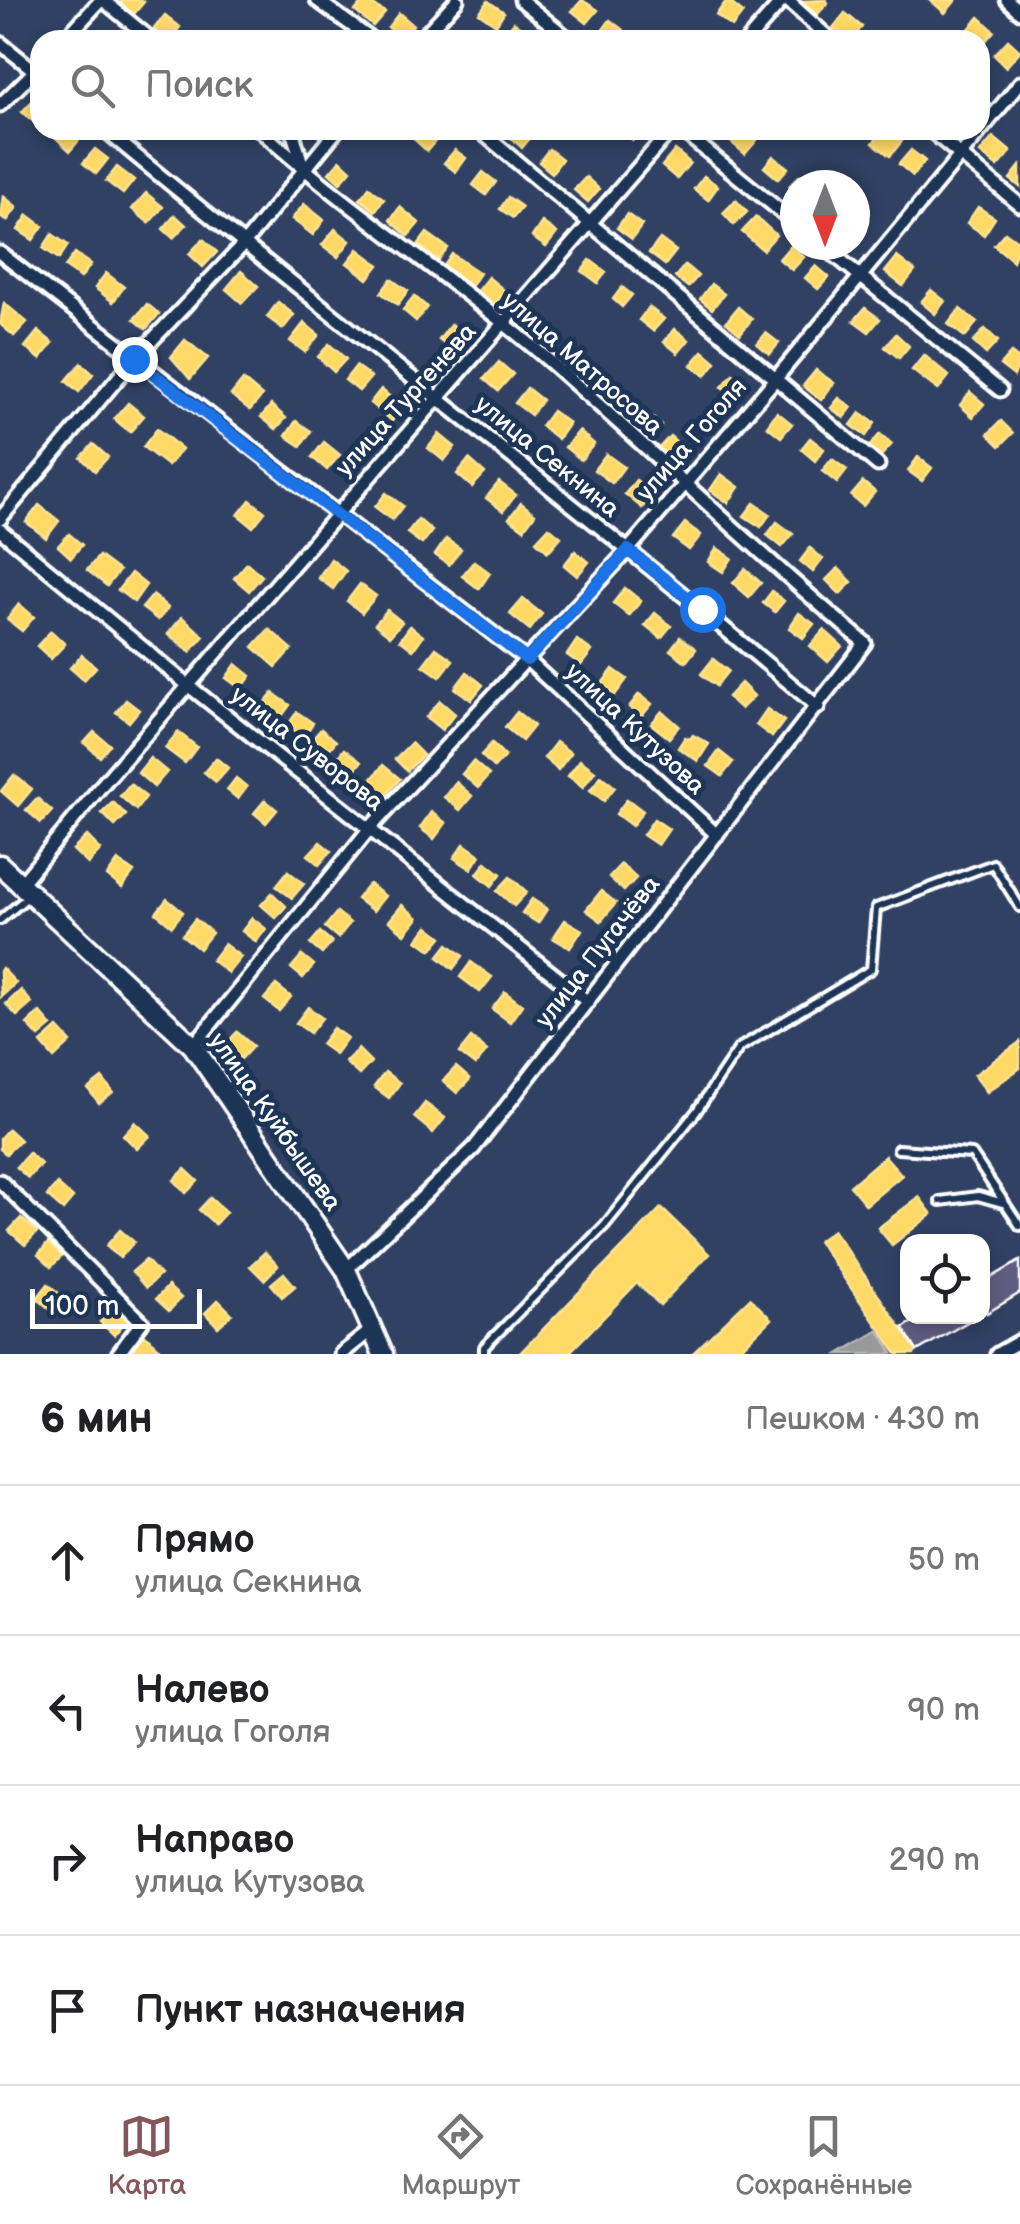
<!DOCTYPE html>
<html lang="ru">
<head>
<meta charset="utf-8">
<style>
	body { margin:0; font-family:"Balsamiq Sans",sans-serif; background:#f6f6f6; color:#202124 }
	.controls { position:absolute; right:30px; bottom:30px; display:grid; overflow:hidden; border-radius:20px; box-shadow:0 5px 15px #0003 }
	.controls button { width:90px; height:90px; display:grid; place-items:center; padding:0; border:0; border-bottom:2px solid #e0e0e0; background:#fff; color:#202124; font:50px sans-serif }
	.compass { position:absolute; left:780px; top:170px; width:90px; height:90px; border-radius:50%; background:#fff; box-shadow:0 5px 15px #0003; rotate:180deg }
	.scale { position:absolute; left:30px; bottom:25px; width:172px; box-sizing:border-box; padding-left:10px; border:5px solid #fff; border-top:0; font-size:28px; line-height:35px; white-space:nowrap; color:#fff; -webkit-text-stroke:8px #1d3557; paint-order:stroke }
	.stop { position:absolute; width:30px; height:30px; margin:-22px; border:8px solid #1a73e8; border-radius:50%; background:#fff }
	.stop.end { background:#1a73e8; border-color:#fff; box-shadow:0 2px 10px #0008 }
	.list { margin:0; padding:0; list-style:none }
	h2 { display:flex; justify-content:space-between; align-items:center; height:130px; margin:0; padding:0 40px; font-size:42px }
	h2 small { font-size:32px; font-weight:400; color:#757577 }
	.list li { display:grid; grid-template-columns:65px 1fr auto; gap:30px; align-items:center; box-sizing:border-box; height:150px; padding:0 40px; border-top:2px solid #e0e0e0 }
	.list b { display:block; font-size:38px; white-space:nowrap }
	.list p { margin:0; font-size:32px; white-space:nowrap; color:#757577 }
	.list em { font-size:32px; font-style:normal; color:#757577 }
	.icon { flex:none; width:55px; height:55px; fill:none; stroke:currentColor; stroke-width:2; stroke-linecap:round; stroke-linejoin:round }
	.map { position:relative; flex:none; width:1020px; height:1354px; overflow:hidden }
	.search { position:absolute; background:#fff; box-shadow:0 5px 15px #0003; left:30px; right:30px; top:30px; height:110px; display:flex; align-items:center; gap:25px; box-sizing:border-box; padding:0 35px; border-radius:30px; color:#757577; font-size:38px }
	.sheet { height:730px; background:#fff }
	nav { display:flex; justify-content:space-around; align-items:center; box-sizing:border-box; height:140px; border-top:2px solid #e0e0e0; background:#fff; font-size:28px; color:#757577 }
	nav a { display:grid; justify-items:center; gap:5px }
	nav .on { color:#84575d }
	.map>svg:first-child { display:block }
</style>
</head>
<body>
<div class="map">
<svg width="1020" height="1354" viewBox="0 0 1020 1354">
	<rect width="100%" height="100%" fill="#304163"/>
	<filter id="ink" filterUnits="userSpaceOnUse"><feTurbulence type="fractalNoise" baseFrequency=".01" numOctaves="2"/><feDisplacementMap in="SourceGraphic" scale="20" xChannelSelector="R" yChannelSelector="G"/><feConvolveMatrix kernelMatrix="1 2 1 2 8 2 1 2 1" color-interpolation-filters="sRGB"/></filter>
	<g filter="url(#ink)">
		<path fill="#ffd966" stroke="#ffe494" stroke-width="2.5" d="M123,0H141L144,2L133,15L120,3Z
			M364,0L385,12L373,26L355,11Z
			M582,0L598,10L587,23L572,11Z
			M727,0L743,13L732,27L716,15Z
			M826,0L828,3L817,15L803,1Z
			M930,0H956L945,13Z
			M488,1L504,12L496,25L479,13Z
			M399,13L413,25L402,39L388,27Z
			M845,13L862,27L851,40L833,28Z
			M165,15L180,27L170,40L153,30Z
			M979,17L994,31L983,44L967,31Z
			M610,20L627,33L621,40L599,35Z
			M514,22L532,36L529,40H511L504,34Z
			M1008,40L1020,51L1006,67L994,55Z
			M36,97L40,118L35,123L22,112Z
			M64,130L80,139L70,151L56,138Z
			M421,130L438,138L427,151L414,139Z
			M514,130H533L535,132L522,148L509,136Z
			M620,130H641L633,140Z
			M741,130L757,140L745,154L731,142Z
			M883,130L902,141L890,156L873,143Z
			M993,137L1011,152L998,167L980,153Z
			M95,149L108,159L96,174L83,163Z
			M549,149L562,159L552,173L539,162Z
			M455,150L466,158L456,172L444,163Z
			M675,150L690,163L677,179L662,166Z
			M911,150L925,161L913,176L899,164Z
			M773,156L788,168L778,179L764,167Z
			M340,160L351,170L340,183L329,173Z
			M1020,166V187L1010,179Z
			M117,167L134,180L123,194L106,181Z
			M483,172L496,182L486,195L473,185Z
			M800,175L811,185H795V192L789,186Z
			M704,176L718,186L708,200L694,189Z
			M586,177L599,189L588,202L574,190Z
			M369,187L384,199L375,211L360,199Z
			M146,193L163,207L149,223L132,209Z
			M3,196L17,207L7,221L0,216Z
			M508,197L522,207L513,218L500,209Z
			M736,200L747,212L734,225L723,213Z
			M304,204L324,220L313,235L292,219Z
			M400,207L419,223L408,236L390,220Z
			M978,207L995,218L984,235L967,223Z
			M627,214L642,225L632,239L617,228Z
			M28,215L43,226L33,240L18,230Z
			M175,215L186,225L173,238L163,229Z
			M756,217L776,235L763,250L742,232Z
			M542,222L557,233L546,247L532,237Z
			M335,229L350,241L338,257L322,245Z
			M1005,232L1020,243L1013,261L994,245Z
			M427,233L448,248L438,261L418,245Z
			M52,234L68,245L59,259L43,248Z
			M203,239L217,252L203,267L189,254Z
			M660,239L676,251L665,265L649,253Z
			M791,245L804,257L792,270L779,259Z
			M358,249L379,265L368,279L347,263Z
			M75,253L91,264L81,278L65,267Z
			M452,254L480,273L470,288L442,269Z
			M897,257L915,271L903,286L885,272Z
			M590,260L606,272L598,283L582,271Z
			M685,265L698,276L688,287L675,277Z
			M816,266L829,277L818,289L805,278Z
			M241,271L258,286L242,303L226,289Z
			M106,273L124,287L113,302L95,288Z
			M488,277L505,291L495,304L477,291Z
			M391,279L408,291L398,305L381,293Z
			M711,284L724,294L712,309L700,299Z
			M622,287L632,295L622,307L613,299Z
			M931,290L945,301L935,314L921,302Z
			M414,296L427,307L416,321L403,310Z
			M278,302L294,315L283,329L267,317Z
			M4,303L27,322L14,336L0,324Z
			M147,304L159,314L146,329L134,319Z
			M649,307L664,319L653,331L639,320Z
			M738,307L752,319L740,334L726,322Z
			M865,308L880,319L869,332L854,321Z
			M960,309L977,322L965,337L948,324Z
			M536,321L556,337L545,350L526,334Z
			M304,323L319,335L305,352L290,341Z
			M451,324L466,336L454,352L439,340Z
			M675,329L689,340L678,353L664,342Z
			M985,329L998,341L986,354L973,342Z
			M38,331L53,343L40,359L25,347Z
			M766,333L779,343L770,354L757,344Z
			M896,334L909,346L899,358L885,347Z
			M185,340L208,358L190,379L171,357Z
			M329,344L346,359L334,372L318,357Z
			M568,346L582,358L571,371L557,360Z
			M703,351L716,362L705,376L691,365Z
			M1011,353L1020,360L1014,376L1000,365Z
			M924,355L949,376L938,390L912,370Z
			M499,362L513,374L498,391L484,379Z
			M81,363L93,374L79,392L66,381Z
			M356,366L371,377L359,391L345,380Z
			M593,368L607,380L596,394L582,382Z
			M816,370L834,383L821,400L803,386Z
			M733,374L744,383L733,397L722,387Z
			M243,380L262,396L250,410L231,395Z
			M527,388L542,400L531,415L515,403Z
			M381,389L403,408L392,421L370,403Z
			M617,389L633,403L624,414L607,401Z
			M970,392L984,404L973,417L960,405Z
			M839,398L852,407L844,418L831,408Z
			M128,403L144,416L130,432L114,419Z
			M271,405L286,418L276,429L261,417Z
			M552,411L569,423L558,439L541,426Z
			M646,412L661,425L649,439L634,427Z
			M777,412L792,424L781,437L767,426Z
			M860,413L875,423L866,436L851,425Z
			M296,421L311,431L301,446L286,436Z
			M1001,421L1013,433L1000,446L988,434Z
			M157,429L182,449L168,466L143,447Z
			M579,431L594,444L581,460L565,447Z
			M439,434L455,447L444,461L428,448Z
			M880,434L892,444L880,457L869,447Z
			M670,436L685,449L673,462L658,449Z
			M810,438L824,449L815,461L801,449Z
			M324,442L340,455L327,470L312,457Z
			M93,444L108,457L95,471L81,458Z
			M606,454L624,467L612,483L594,470Z
			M918,457L932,468L922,481L908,471Z
			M469,459L485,473L472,487L457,474Z
			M832,459L847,470L837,483L822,471Z
			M721,474L739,487L728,503L710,490Z
			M636,480L653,494L642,508L625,494Z
			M499,482L516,495L503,511L486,498Z
			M863,482L875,492L863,506L851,496Z
			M386,493L403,506L392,520L375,507Z
			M250,500L265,512L253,527L238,515Z
			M521,503L535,514L524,529L509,518Z
			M754,503L770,514L761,527L744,516Z
			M39,505L59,521L46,538L26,522Z
			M418,519L432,531L422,544L407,533Z
			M777,522L793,534L782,547L767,535Z
			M685,523L701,535L689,550L673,538Z
			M549,527L561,537L548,552L536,541Z
			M69,534L82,545L71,558L58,546Z
			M446,539L461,549L449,565L435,555Z
			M717,548L732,558L723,572L708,562Z
			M810,548L823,559L813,572L800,561Z
			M575,551L589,562L577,576L564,565Z
			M99,556L119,571L107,586L87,570Z
			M331,559L346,571L333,589L318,578Z
			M474,561L490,573L479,589L462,576Z
			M247,563L262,576L249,591L234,578Z
			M838,568L852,582L840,594L826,580Z
			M745,569L761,583L749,597L733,583Z
			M131,573L146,585L134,602L118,590Z
			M360,584L376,596L362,613L347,601Z
			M625,588L641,601L629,616L613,603Z
			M772,591L784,601L775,612L763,603Z
			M153,595L168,608L158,620L142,608Z
			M523,599L542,614L530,630L510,614Z
			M19,604L34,617L22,631L7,619Z
			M387,610L402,622L390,636L375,624Z
			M655,613L671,626L661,638L645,625Z
			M799,613L814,624L803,638L789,628Z
			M182,617L204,636L190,652L168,634Z
			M410,626L423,636L413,650L400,640Z
			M269,629L292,649L276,667L253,647Z
			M824,630L842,646L828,662L810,646Z
			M51,631L65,644L51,659L37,646Z
			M680,637L696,649L686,662L670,650Z
			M577,640L592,651L581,665L567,655Z
			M436,648L453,660L440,677L423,665Z
			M82,655L96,667L84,680L70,668Z
			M713,659L728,671L716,686L701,674Z
			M236,664L251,676L241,689L226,678Z
			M613,669L627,679L615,695L601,685Z
			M467,672L483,685L471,700L455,688Z
			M741,683L754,696L741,709L728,697Z
			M273,693L290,705L279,720L262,707Z
			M639,694L652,704L641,717L629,707Z
			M126,700L139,710L129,722L116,712Z
			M440,701L455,714L442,730L426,717Z
			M767,709L784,721L772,737L756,725Z
			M662,711L679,726L669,738L651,724Z
			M297,712L313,723L303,737L287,726Z
			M517,712L534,726L522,741L505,727Z
			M321,729L336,741L324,756L308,744Z
			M94,732L110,745L100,757L84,743Z
			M178,732L197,747L185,763L165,748Z
			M693,735L709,744L698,761L678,748L685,737L690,739Z
			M556,742L571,753L558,770L544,758Z
			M411,743L423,755L407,771L395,759Z
			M492,743L505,756L494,768L481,755Z
			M344,749L361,762L350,776L333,763Z
			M719,751L733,762L722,776L708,766Z
			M150,758L167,772L154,787L138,773Z
			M216,758L228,768L216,782L204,772Z
			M580,760L595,771L583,787L568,776Z
			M473,761L489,775L478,788L462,774Z
			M383,765L400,779L382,800L366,786Z
			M14,775L32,789L18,806L1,791Z
			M601,776L615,787L604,801L590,790Z
			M236,778L247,787L238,799L227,790Z
			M456,782L472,796L460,810L444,797Z
			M130,784L146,797L136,810L120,796Z
			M37,798L52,811L41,823L26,810Z
			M627,799L643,811L632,826L616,814Z
			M265,800L277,810L266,823L254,813Z
			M113,802L126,815L115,826L102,813Z
			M431,812L446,823L434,839L420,828Z
			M654,819L669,829L658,845L643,835Z
			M87,836L101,850L88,864L73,850Z
			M320,842L331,851L319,865L308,855Z
			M464,844L480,855L471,869L454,858Z
			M118,861L134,872L122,888L107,876Z
			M486,862L501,874L492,886L477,874Z
			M621,864L636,878L624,891L609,877Z
			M288,871L304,884L292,898L276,886Z
			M510,877L527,892L514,906L497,891Z
			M369,884L385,896L373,911L357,899Z
			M601,891L616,903L601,921L586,910Z
			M272,893L286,906L276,918L261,905Z
			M167,899L183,912L172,926L156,913Z
			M532,899L547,909L538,923L522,913Z
			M402,905L418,918L405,934L389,921Z
			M337,912L350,923L338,938L325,927Z
			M252,918L266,929L256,942L242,931Z
			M195,919L212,933L199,949L182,935Z
			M565,920L582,930L570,948L553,938Z
			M428,926L442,937L431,950L417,940Z
			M320,932L332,942L322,954L310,944Z
			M224,944L241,957L228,973L212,960Z
			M448,944L463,956L453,969L438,957Z
			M302,955L314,965L303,978L291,968Z
			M471,962L492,977L480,992L460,977Z
			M2,968L16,983L1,997L0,971Z
			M276,985L291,997L279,1011L264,999Z
			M21,990L32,1003L17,1016L6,1004Z
			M505,992L522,1005L510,1022L492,1009Z
			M308,1007L322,1018L310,1033L296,1023Z
			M40,1012L52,1026L39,1037L27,1024Z
			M58,1028L71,1042L54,1058L41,1043Z
			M333,1028L347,1038L335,1054L321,1044Z
			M237,1032L253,1046L241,1059L225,1045Z
			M471,1038L487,1051L475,1065L459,1053Z
			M1020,1042V1068L987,1092L974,1075Z
			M358,1049L371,1062L359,1075L345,1062Z
			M456,1067L470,1079L457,1093L443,1081Z
			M385,1072L400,1083L389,1098L374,1087Z
			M102,1078L113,1092L99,1103L88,1089Z
			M425,1103L445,1118L433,1133L414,1117Z
			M135,1122L150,1136L137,1149L123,1135Z
			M8,1129L20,1140L6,1154L0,1149V1138Z
			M29,1153L41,1164L28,1178L16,1167Z
			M885,1156L902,1175L866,1205L850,1186Z
			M185,1169L198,1181L186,1193L174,1180Z
			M57,1184L73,1198L63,1210L47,1196Z
			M919,1197L932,1214L892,1245L878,1228Z
			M210,1198L226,1212L215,1224L199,1210Z
			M661,1208L709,1254L660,1305L637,1283L568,1354H519Z
			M21,1218L37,1232L25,1245L9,1231Z
			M120,1230L134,1242L120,1258L106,1246Z
			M833,1230L917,1351L914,1354H897L818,1241Z
			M48,1243L62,1256L51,1267L38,1255Z
			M265,1252L278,1266L264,1280L250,1266Z
			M146,1260L160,1275L146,1288L132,1272Z
			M284,1273L295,1286L282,1297L271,1284Z
			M48,1284L63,1297L52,1311L37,1298Z
			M168,1286L181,1298L169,1311L156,1299Z
			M750,1298L771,1319L735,1354H692Z
			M218,1300L232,1314L218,1327L205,1313Z
			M114,1308L127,1320L114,1335L100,1322Z
			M144,1334L161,1350L157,1354H134L129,1350Z"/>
		<path fill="#999" stroke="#b8b8b8" stroke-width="2.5" d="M879,1330L893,1354H839Z"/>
		<path fill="#5e5d7f" stroke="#fff" stroke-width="2.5" d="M1020,1261V1293L987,1313L982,1283Z
			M922,1316H976V1317L917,1351L903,1328Z"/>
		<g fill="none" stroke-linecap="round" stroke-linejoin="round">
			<g stroke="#fff" stroke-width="14">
				<path id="service" d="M0,920L30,895
					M898,1149L972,1154L1020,1226
					M940,1201L978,1196L1003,1203
					M484,1354V1347L605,1225L696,1112L739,1048L871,969L876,908L993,864L1020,907"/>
			</g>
			<g stroke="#fff" stroke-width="19">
				<path id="minor" d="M103,0L152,40
					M317,0L372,40
					M521,0L570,40
					M787,0L831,40
					M1007,0L1020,12
					M64,40L101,0
					M420,40L457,0
					M748,40L783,0
					M0,43L40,75
					M0,105L40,66
					M105,130C340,326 585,509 818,707
					M260,130C348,211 449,275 540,353C650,448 753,550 865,643L474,1148L346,1270
					M292,130L303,167
					M479,130L878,465
					M681,130L795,223
					M930,130L1020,205
					M822,245L1000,390
					M0,253L527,660L717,835
					M0,519L134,359L243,245L337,130
					M0,530L189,686L588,1002
					M21,884L102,785L671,130
					M193,1046L371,827L628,550L773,382L1020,83
					M0,1181L142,1322L118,1354
					M341,1354L374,1328
					M997,1354L1020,1341"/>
			</g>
			<g stroke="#fff" stroke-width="25">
				<path id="secondary" d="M0,865L193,1046L346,1270L383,1354"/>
			</g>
			<use href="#service" stroke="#1d3557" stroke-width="6"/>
			<use href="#minor" stroke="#1d3557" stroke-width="11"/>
			<use href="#secondary" stroke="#1d3557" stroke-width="18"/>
		</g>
	</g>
	<g fill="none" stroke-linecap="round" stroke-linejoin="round" filter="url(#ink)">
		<path stroke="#1a73e8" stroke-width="12" d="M134,359L527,660L628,550L702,609"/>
	</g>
	<g text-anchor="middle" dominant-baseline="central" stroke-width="10" stroke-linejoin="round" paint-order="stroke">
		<g font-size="25" fill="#fff" stroke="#1d3557">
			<text transform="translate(582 364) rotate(41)">улица Матросова</text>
			<text transform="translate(406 400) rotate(-48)">улица Тургенева</text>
			<text transform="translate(692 440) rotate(-49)">улица Гоголя</text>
			<text transform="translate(547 457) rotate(39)">улица Секнина</text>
			<text transform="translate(635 729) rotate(43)">улица Кутузова</text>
			<text transform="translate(307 749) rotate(38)">улица Суворова</text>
			<text transform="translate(598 952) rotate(-52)">улица Пугачёва</text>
			<text transform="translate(275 1122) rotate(55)">улица Куйбышева</text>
		</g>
	</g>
</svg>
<div class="controls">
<button><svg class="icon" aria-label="locate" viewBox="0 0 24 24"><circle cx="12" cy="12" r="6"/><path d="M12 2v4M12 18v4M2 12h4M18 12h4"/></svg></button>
</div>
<svg class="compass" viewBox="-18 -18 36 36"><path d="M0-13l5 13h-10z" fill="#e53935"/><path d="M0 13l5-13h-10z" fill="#757577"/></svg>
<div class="scale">100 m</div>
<div class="stop" style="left:702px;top:609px"></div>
<div class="stop end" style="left:134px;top:359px"></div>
<div class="search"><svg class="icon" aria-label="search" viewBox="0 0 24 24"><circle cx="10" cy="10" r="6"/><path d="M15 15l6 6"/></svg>Поиск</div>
</div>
<section class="sheet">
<h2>6 мин<small>Пешком · 430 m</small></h2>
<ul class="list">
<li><svg class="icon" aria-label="ahead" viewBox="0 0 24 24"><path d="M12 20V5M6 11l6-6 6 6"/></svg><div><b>Прямо</b><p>улица Секнина</p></div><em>50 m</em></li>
<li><svg class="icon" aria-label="left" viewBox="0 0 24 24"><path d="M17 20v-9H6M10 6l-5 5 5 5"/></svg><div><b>Налево</b><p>улица Гоголя</p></div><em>90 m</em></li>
<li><svg class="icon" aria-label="right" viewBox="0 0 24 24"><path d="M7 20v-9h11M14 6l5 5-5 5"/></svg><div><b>Направо</b><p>улица Кутузова</p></div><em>290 m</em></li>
<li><svg class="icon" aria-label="arrive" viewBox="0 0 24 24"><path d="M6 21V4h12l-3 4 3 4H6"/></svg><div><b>Пункт назначения</b></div></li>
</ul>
</section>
<nav>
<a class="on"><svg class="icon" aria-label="map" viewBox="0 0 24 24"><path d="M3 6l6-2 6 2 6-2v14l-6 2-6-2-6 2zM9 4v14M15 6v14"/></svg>Карта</a>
<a><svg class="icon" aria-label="directions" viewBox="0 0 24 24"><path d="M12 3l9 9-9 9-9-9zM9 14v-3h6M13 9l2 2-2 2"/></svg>Маршрут</a>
<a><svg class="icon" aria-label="saved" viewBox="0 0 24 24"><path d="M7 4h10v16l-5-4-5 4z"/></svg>Сохранённые</a>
</nav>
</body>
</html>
